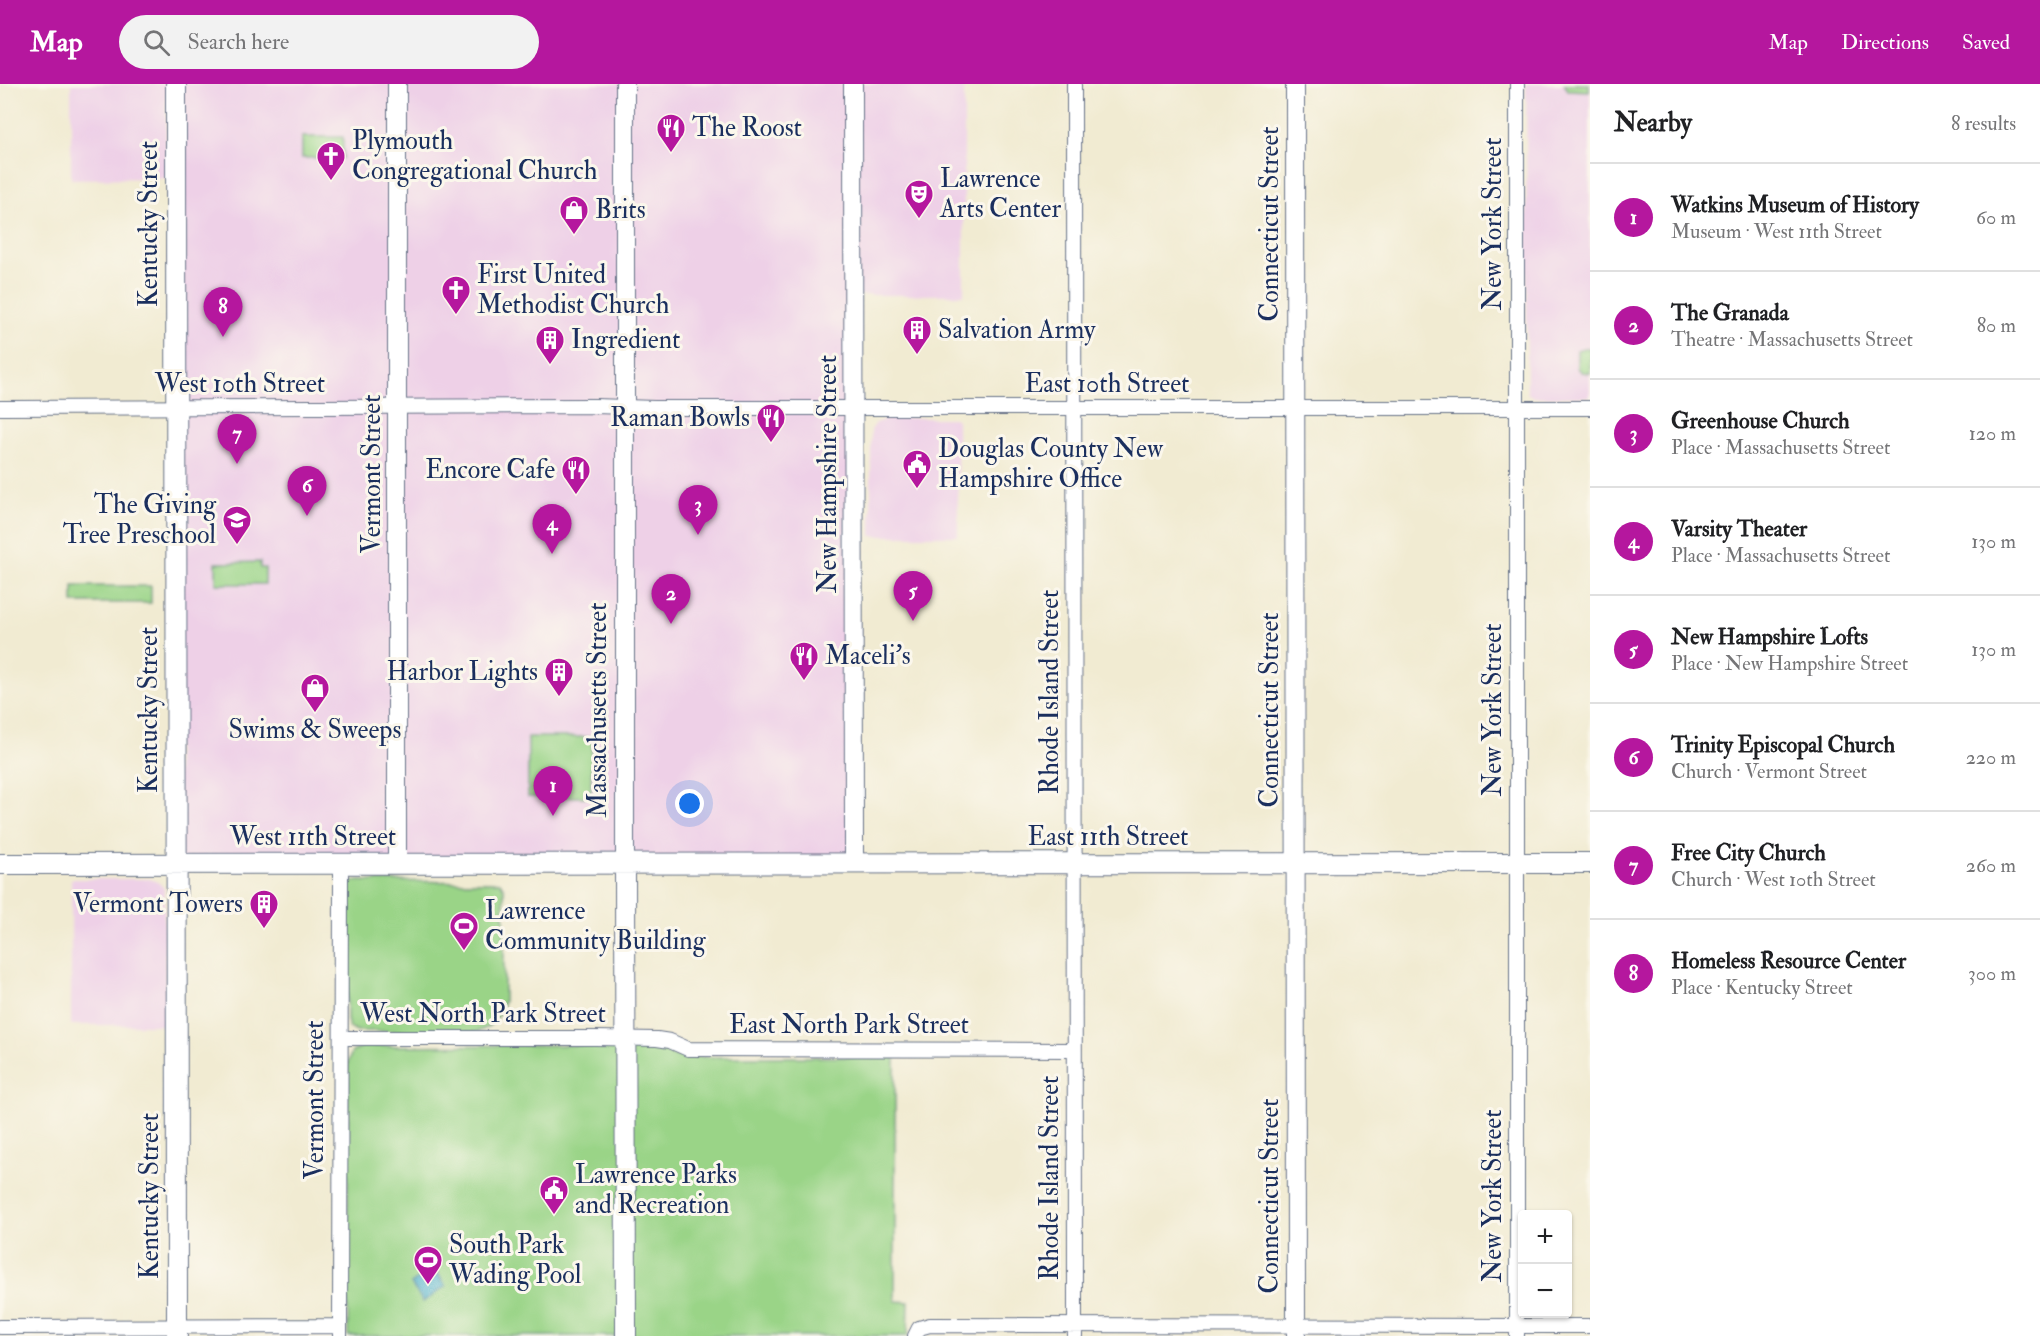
<!DOCTYPE html>
<html lang="en">
<head>
<meta charset="utf-8">
<style>
	body { margin:0; font-family:"IM FELL Double Pica",serif; background:#f2f2f2; color:#202124 }
	.controls { position:absolute; right:18px; bottom:18px; display:grid; overflow:hidden; border-radius:6px; box-shadow:0 2px 4px #0004 }
	.controls button { width:54px; height:54px; display:grid; place-items:center; padding:0; border:0; border-bottom:2px solid #e0e0e0; background:#fff; color:#202124; font:30px sans-serif }
	.you { position:absolute; left:690px; top:720px; width:21px; height:21px; margin:-15px; border:4px solid #fff; border-radius:50%; background:#1a73e8; box-shadow:0 0 0 9px #1a73e833 }
	.badge { display:grid; place-items:center; width:39px; height:39px; border-radius:50%; background:#b5179e; color:#fff; font-size:20px; font-weight:700 }
	.pin { position:absolute; translate:-50% -50px; filter:drop-shadow(0 2px 3px #0008) }
	.pin::after { content:''; position:absolute; top:32px; width:21px; height:18px; background:inherit; clip-path:polygon(0 0,100% 0,50% 100%) }
	.list { margin:0; padding:0; list-style:none }
	h2 { display:flex; justify-content:space-between; align-items:center; height:78px; margin:0; padding:0 24px; font-size:26px }
	h2 small { font-size:20px; font-weight:400; color:#757577 }
	.list li { display:grid; grid-template-columns:39px 1fr auto; gap:18px; align-items:center; box-sizing:border-box; height:108px; padding:0 24px; border-top:2px solid #e0e0e0 }
	.list b { display:block; font-size:22px; white-space:nowrap }
	.list p { margin:0; font-size:20px; white-space:nowrap; color:#757577 }
	.list em { font-size:20px; font-style:normal; color:#757577 }
	.icon { flex:none; width:33px; height:33px; fill:none; stroke:currentColor; stroke-width:2; stroke-linecap:round; stroke-linejoin:round }
	.map { position:relative; flex:none; width:1590px; height:1252px; overflow:hidden }
	header { display:flex; align-items:center; gap:36px; box-sizing:border-box; height:84px; padding:0 30px; background:#b5179e; color:#fff }
	header strong { font-size:28px }
	nav { display:flex; gap:33px; margin-inline-start:auto; font-size:21px }
	.search { width:420px; height:54px; background:#f2f2f2; display:flex; align-items:center; gap:15px; box-sizing:border-box; padding:0 21px; border-radius:33px; color:#757577; font-size:22px }
	main { display:flex }
	aside { flex:1; background:#fff }
	.map>svg:first-child { display:block }
</style>
</head>
<body>
<header>
<strong>Map</strong>
<div class="search"><svg class="icon" aria-label="search" viewBox="0 0 24 24"><circle cx="10" cy="10" r="6"/><path d="M15 15l6 6"/></svg>Search here</div>
<nav><a>Map</a><a>Directions</a><a>Saved</a></nav>
</header>
<main>
<div class="map">
<svg width="1590" height="1252" viewBox="0 0 1590 1252">
	<rect width="100%" height="100%" fill="#fbf7ec"/>
	<filter id="ink" filterUnits="userSpaceOnUse"><feTurbulence type="fractalNoise" baseFrequency=".0167" numOctaves="2"/><feDisplacementMap in="SourceGraphic" scale="12" xChannelSelector="R" yChannelSelector="G"/><feConvolveMatrix kernelMatrix="1 2 1 2 8 2 1 2 1" color-interpolation-filters="sRGB"/></filter>
	<filter id="wash" filterUnits="userSpaceOnUse"><feTurbulence type="fractalNoise" baseFrequency=".008" numOctaves="4" result="noise"/><feDisplacementMap in="SourceGraphic" scale="24" xChannelSelector="R" yChannelSelector="G"/><feGaussianBlur stdDeviation="1.35" result="paint"/><feColorMatrix in="noise" values="0 0 0 0 0 0 0 0 0 0 0 0 0 0 0 0 0 1.4 0 .05"/><feComposite in="paint" operator="in"/></filter>
	<g filter="url(#wash)">
		<rect width="100%" height="100%" fill="#f1ebd2"/>
		<path fill="#eed0e7" d="M71,0H166V94L71,95Z
			M176,0H964V211H854V780H177Z
			M1526,0H1590V313H1533L1527,309Z
			M889,334H954L957,336L958,452H871V346L876,339Z
			M71,795H150L158,798L164,804L166,941H71Z"/>
		<path fill="#9ad487" stroke="#5a8272" stroke-width="1.5" d="M1564,0H1589V7L1568,6Z
			M302,53H343V74H302Z
			M1584,264H1590V289L1581,288L1577,284V266Z
			M260,478V484H265V500H216V479Z
			M73,502H151V519H73Z
			M528,653H592L591,713H528Z
			M355,797L500,798L504,804V917C500,932 492,944 476,948L357,947L349,943L347,936V806L350,800Z
			M593,961L660,964L673,971L684,973H895V1217L909,1218L908,1252H348V978L352,968L363,962Z"/>
		<path fill="#4db1cc" stroke="#347095" stroke-width="1.5" d="M434,1184L446,1202L423,1218L411,1200Z"/>
	</g>
	<g filter="url(#ink)">
		<g fill="none" stroke-linecap="round" stroke-linejoin="round">
			<g stroke="#667187" stroke-width="16">
				<path id="minor" d="M1074,0L1075,1252
					M0,324L595,322L655,324H1590
					M341,954H595L657,955L670,957L688,965L1074,966
					M0,1243L340,1242
					M340,1252L341,780
					M915,1252L919,1244L930,1241L1590,1242
					M1517,1252V0"/>
			</g>
			<g stroke="#667187" stroke-width="20">
				<path id="tertiary" d="M625,0V780
					M853,0L854,780
					M1295,0L1296,1252
					M397,780V0"/>
			</g>
			<g stroke="#667187" stroke-width="22">
				<path id="secondary" d="M176,0L177,1252
					M0,780L1590,779
					M625,780L626,1252"/>
			</g>
			<use href="#minor" stroke="#fff" stroke-width="14"/>
			<use href="#tertiary" stroke="#fff" stroke-width="18"/>
			<use href="#secondary" stroke="#fff" stroke-width="20"/>
		</g>
	</g>
	<defs>
		<g id="restaurant-pin" transform="scale(1.5)"><path d="M0 17L-7.5 6A9.5 9.5 0 1 1 7.5 6Z" fill="#b5179e" stroke="#fbf7ec"/><path d="M-5-6h1v4h1v-4h1v4h1v-4h1v5L-1.5 .5V6h-2V.5L-5-1ZM5-6V6H3V1.5H1.5Q1.5-4 5-6Z" fill="#fff"/></g>
		<g id="church-pin" transform="scale(1.5)"><path d="M0 17L-7.5 6A9.5 9.5 0 1 1 7.5 6Z" fill="#b5179e" stroke="#fbf7ec"/><path d="M-1.2-6h2.4v3.5h3.3v2.4h-3.3V6h-2.4V-.1h-3.3v-2.4h3.3Z" fill="#fff"/></g>
		<g id="theatre-pin" transform="scale(1.5)"><path d="M0 17L-7.5 6A9.5 9.5 0 1 1 7.5 6Z" fill="#b5179e" stroke="#fbf7ec"/><path d="M-5-5.5Q0-4 5-5.5V0Q5 5 0 6Q-5 5-5 0ZM-3.3-2.5H-1v1.5H-3.3ZM1-2.5H3.3v1.5H1ZM-2.8 1Q0 5.5 2.8 1Z" fill="#fff"/></g>
		<g id="shop-pin" transform="scale(1.5)"><path d="M0 17L-7.5 6A9.5 9.5 0 1 1 7.5 6Z" fill="#b5179e" stroke="#fbf7ec"/><path d="M-5-2.5h2.3a2.7 3.5 0 0 1 5.4 0H5L5.5 6h-11ZM-1.5-2.5h3a1.5 2.3 0 0 0-3 0Z" fill="#fff"/></g>
		<g id="building-pin" transform="scale(1.5)"><path d="M0 17L-7.5 6A9.5 9.5 0 1 1 7.5 6Z" fill="#b5179e" stroke="#fbf7ec"/><path d="M-4-6H4V6H1V3H-1V6H-4ZM-2.5-4.3h1.7v1.8h-1.7ZM.8-4.3h1.7v1.8H.8ZM-2.5-1h1.7V.8h-1.7ZM.8-1h1.7V.8H.8Z" fill="#fff"/></g>
		<g id="civic-pin" transform="scale(1.5)"><path d="M0 17L-7.5 6A9.5 9.5 0 1 1 7.5 6Z" fill="#b5179e" stroke="#fbf7ec"/><path d="M-.6-6.5H3V-4.5H.6V-3L4-1V1h2V6H-6V1h2V-1L-.6-3ZM-1.2 2.5V6h2.4V2.5Z" fill="#fff"/></g>
		<g id="school-pin" transform="scale(1.5)"><path d="M0 17L-7.5 6A9.5 9.5 0 1 1 7.5 6Z" fill="#b5179e" stroke="#fbf7ec"/><path d="M0-5L7-2L0 1L-7-2ZM-4 1L0 2.5L4 1V4Q0 6-4 4Z" fill="#fff"/></g>
		<g id="stadium-pin" transform="scale(1.5)"><path d="M0 17L-7.5 6A9.5 9.5 0 1 1 7.5 6Z" fill="#b5179e" stroke="#fbf7ec"/><path d="M0-5a6.5 5 0 1 0 0 10a6.5 5 0 1 0 0-10ZM-3.5-1.8h7v3.6h-7Z" fill="#fff"/></g>
	</defs>
	<g fill-rule="evenodd">
		<use href="#restaurant-pin" x="671" y="44"/>
		<use href="#church-pin" x="331" y="72"/>
		<use href="#theatre-pin" x="919" y="110"/>
		<use href="#shop-pin" x="574" y="126"/>
		<use href="#church-pin" x="456" y="206"/>
		<use href="#building-pin" x="917" y="246"/>
		<use href="#building-pin" x="550" y="256"/>
		<use href="#restaurant-pin" x="771" y="334"/>
		<use href="#civic-pin" x="917" y="380"/>
		<use href="#restaurant-pin" x="576" y="386"/>
		<use href="#school-pin" x="237" y="436"/>
		<use href="#restaurant-pin" x="804" y="572"/>
		<use href="#building-pin" x="559" y="588"/>
		<use href="#shop-pin" x="315" y="604"/>
		<use href="#building-pin" x="264" y="820"/>
		<use href="#stadium-pin" x="464" y="842"/>
		<use href="#civic-pin" x="554" y="1106"/>
		<use href="#stadium-pin" x="428" y="1176"/>
	</g>
	<g text-anchor="middle" dominant-baseline="central" stroke-width="6" stroke-linejoin="round" paint-order="stroke">
		<g font-size="26" fill="#1b2f5e" stroke="#fbf7ec" text-anchor="start">
			<text x="692" y="44">The Roost</text>
			<text x="352" y="57">Plymouth<tspan x="352" dy="30">Congregational Church</tspan></text>
			<text x="940" y="95">Lawrence<tspan x="940" dy="30">Arts Center</tspan></text>
			<text x="595" y="126">Brits</text>
			<text x="477" y="191">First United<tspan x="477" dy="30">Methodist Church</tspan></text>
			<text x="938" y="246">Salvation Army</text>
			<text x="571" y="256">Ingredient</text>
			<text x="750" y="334" text-anchor="end">Raman Bowls</text>
			<text x="938" y="365">Douglas County New<tspan x="938" dy="30">Hampshire Office</tspan></text>
			<text x="555" y="386" text-anchor="end">Encore Cafe</text>
			<text x="216" y="421" text-anchor="end">The Giving<tspan x="216" dy="30">Tree Preschool</tspan></text>
			<text x="825" y="572">Maceli's</text>
			<text x="538" y="588" text-anchor="end">Harbor Lights</text>
			<text x="315" y="646" text-anchor="middle">Swims &amp; Sweeps</text>
			<text x="243" y="820" text-anchor="end">Vermont Towers</text>
			<text x="485" y="827">Lawrence<tspan x="485" dy="30">Community Building</tspan></text>
			<text x="575" y="1091">Lawrence Parks<tspan x="575" dy="30">and Recreation</tspan></text>
			<text x="449" y="1161">South Park<tspan x="449" dy="30">Wading Pool</tspan></text>
		</g>
		<g font-size="26" fill="#1b2f5e" stroke="#fbf7ec">
			<text transform="translate(149 140) rotate(-90)">Kentucky Street</text>
			<text transform="translate(1270 140) rotate(-90)">Connecticut Street</text>
			<text transform="translate(1493 140) rotate(-90)">New York Street</text>
			<text x="240" y="300">West 10th Street</text>
			<text x="1107" y="300">East 10th Street</text>
			<text transform="translate(372 390) rotate(-90)">Vermont Street</text>
			<text transform="translate(828 390) rotate(-90)">New Hampshire Street</text>
			<text transform="translate(1050 608) rotate(-90)">Rhode Island Street</text>
			<text transform="translate(149 626) rotate(-90)">Kentucky Street</text>
			<text transform="translate(598 626) rotate(-90)">Massachusetts Street</text>
			<text transform="translate(1270 626) rotate(-90)">Connecticut Street</text>
			<text transform="translate(1493 626) rotate(-90)">New York Street</text>
			<text x="313" y="753">West 11th Street</text>
			<text x="1108" y="753">East 11th Street</text>
			<text x="483" y="930">West North Park Street</text>
			<text x="849" y="941">East North Park Street</text>
			<text transform="translate(315 1016) rotate(-90)">Vermont Street</text>
			<text transform="translate(1050 1094) rotate(-90)">Rhode Island Street</text>
			<text transform="translate(150 1112) rotate(-90)">Kentucky Street</text>
			<text transform="translate(1270 1112) rotate(-90)">Connecticut Street</text>
			<text transform="translate(1493 1112) rotate(-90)">New York Street</text>
		</g>
	</g>
</svg>
<div class="controls">
<button>+</button>
<button>−</button>
</div>
<div class="you"></div>
<div class="pin badge" style="left:553px;top:732px">1</div>
<div class="pin badge" style="left:671px;top:540px">2</div>
<div class="pin badge" style="left:698px;top:451px">3</div>
<div class="pin badge" style="left:552px;top:470px">4</div>
<div class="pin badge" style="left:913px;top:537px">5</div>
<div class="pin badge" style="left:307px;top:432px">6</div>
<div class="pin badge" style="left:237px;top:380px">7</div>
<div class="pin badge" style="left:223px;top:253px">8</div>
</div>
<aside>
<h2>Nearby<small>8 results</small></h2>
<ul class="list">
<li><span class="badge">1</span><div><b>Watkins Museum of History</b><p>Museum · West 11th Street</p></div><em>60 m</em></li>
<li><span class="badge">2</span><div><b>The Granada</b><p>Theatre · Massachusetts Street</p></div><em>80 m</em></li>
<li><span class="badge">3</span><div><b>Greenhouse Church</b><p>Place · Massachusetts Street</p></div><em>120 m</em></li>
<li><span class="badge">4</span><div><b>Varsity Theater</b><p>Place · Massachusetts Street</p></div><em>130 m</em></li>
<li><span class="badge">5</span><div><b>New Hampshire Lofts</b><p>Place · New Hampshire Street</p></div><em>130 m</em></li>
<li><span class="badge">6</span><div><b>Trinity Episcopal Church</b><p>Church · Vermont Street</p></div><em>220 m</em></li>
<li><span class="badge">7</span><div><b>Free City Church</b><p>Church · West 10th Street</p></div><em>260 m</em></li>
<li><span class="badge">8</span><div><b>Homeless Resource Center</b><p>Place · Kentucky Street</p></div><em>300 m</em></li>
</ul>
</aside>
</main>
</body>
</html>
